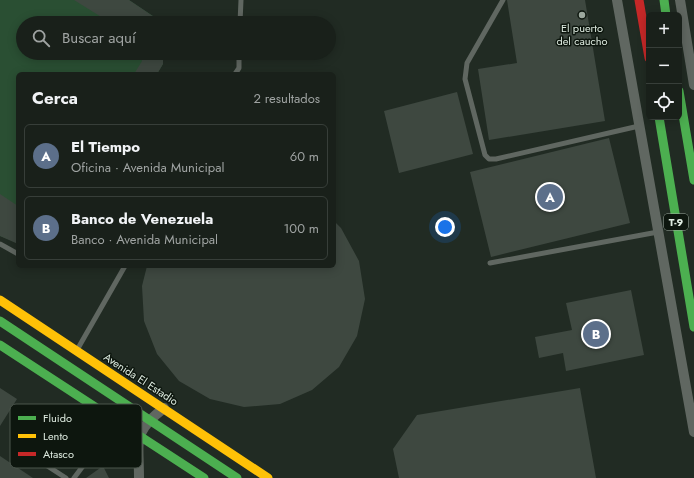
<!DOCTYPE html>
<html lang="es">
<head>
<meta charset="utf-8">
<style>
	body { margin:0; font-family:Jost,sans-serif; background:#222823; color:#f1f3f6 }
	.controls { position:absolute; right:12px; top:12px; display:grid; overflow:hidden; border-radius:6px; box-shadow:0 2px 10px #0003 }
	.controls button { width:36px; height:36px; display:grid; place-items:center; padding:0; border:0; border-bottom:1px solid #373e39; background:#19201a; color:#f1f3f6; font:20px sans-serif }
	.you { position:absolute; left:445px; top:227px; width:14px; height:14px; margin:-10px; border:3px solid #fff; border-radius:50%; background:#1a73e8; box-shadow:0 0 0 6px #1a73e833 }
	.badge { display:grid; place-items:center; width:26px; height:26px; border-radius:50%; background:#9ca89e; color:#fff; font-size:13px; font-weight:700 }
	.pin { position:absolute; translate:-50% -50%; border:2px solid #fff; box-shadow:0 1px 4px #0006 }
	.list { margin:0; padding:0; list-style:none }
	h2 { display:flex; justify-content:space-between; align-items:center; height:52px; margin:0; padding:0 16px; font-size:17px }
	h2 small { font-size:13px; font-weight:400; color:#9fa3a2 }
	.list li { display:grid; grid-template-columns:26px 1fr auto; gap:12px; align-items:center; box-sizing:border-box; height:64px; margin:0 8px 8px; padding:0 8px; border:1px solid #373e39; border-radius:6px }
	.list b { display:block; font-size:15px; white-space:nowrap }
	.list p { margin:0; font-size:13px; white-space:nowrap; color:#9fa3a2 }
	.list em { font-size:13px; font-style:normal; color:#9fa3a2 }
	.icon { flex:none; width:22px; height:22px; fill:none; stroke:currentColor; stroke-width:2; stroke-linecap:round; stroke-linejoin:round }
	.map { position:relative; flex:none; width:694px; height:478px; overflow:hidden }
	.search { position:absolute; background:#19201a; box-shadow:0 2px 10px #0003; left:16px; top:16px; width:320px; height:44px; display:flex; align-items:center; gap:10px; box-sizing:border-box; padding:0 14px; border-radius:22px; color:#9fa3a2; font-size:15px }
	.panel { position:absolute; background:#19201a; box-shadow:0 2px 10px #0003; left:16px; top:72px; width:320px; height:196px; border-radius:6px }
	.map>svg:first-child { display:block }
</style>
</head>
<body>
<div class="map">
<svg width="694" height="478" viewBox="0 0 694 478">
	<rect width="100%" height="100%" fill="#212b23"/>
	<path fill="#2a4f33" d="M0,0H129L162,22L23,23V53H163V64L157,74H18V243L0,236Z"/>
	<path fill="#3e4840" d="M74,0H129L163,23H111Z
		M507,0H585L605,121L489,140L478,69L517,63Z
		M140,53H163V64L157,74H134L142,61Z
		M457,92L473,154L399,173L384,111Z
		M609,138L630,223L491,257L470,172Z
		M0,194L18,206V244L0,236Z
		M334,221L341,228L359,261L365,299L357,336L339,367L312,390L280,404L244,407L210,399L179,381L157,354L144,321L142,286L147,266H334Z
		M631,290L644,355L566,371L563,353L539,358L535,337L572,330L566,303Z
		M0,388L17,399L0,426Z
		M580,388L596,478H399L393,449L417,415Z
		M0,456L33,478H0Z
		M103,466L109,478H86Z"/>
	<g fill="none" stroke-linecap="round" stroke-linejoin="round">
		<path stroke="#606761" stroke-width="5" d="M503,0L467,63L465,79L485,155L489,159H496L639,126
			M240,23L241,0
			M235,74L239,68V53
			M0,244L18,254
			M490,263L658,232
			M77,350L125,266
			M66,478L15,445L14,439L29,415L33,413L38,414L97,448
			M74,478L116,422"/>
		<path stroke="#606761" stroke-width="10" d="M617,0L694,432
			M680,0L694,85
			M139,478C139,440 132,433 164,408"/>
		<path stroke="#4caf50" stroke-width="9" d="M664,0L666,15
			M679,91L694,180
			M659,117L694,327
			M0,321L237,478
			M0,345L204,478"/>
		<path stroke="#ffc107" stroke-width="9" d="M0,300L268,478"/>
		<path stroke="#c62828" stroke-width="9" d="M639,0L649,58"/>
	</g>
	<circle fill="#9ca89e" stroke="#0d160e" stroke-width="1.5" cx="582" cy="15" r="4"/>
	<g text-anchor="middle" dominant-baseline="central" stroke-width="3" stroke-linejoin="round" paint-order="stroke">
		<rect fill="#0d160e" stroke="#9faba1" stroke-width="1" x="664" y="214" width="24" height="16" rx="3"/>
		<g font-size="10" font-weight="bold" fill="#deebe0">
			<text x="676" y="222">T-9</text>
		</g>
		<g font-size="11" fill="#deebe0" stroke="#0d160e">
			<text x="582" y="28">El puerto<tspan x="582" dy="13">del caucho</tspan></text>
		</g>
		<g font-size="11" fill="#deebe0" stroke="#0d160e">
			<text transform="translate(141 379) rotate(33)">Avenida El Estadio</text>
		</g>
	</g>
	<rect x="10" y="404" width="132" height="64" rx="6" fill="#0d160e" stroke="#4c564d" stroke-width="1"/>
	<rect x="18" y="416" width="18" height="4" fill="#4caf50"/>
	<rect x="18" y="434" width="18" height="4" fill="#ffc107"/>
	<rect x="18" y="452" width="18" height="4" fill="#c62828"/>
	<g font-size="11" fill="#deebe0">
		<text x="43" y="422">Fluido</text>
		<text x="43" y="440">Lento</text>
		<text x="43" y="458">Atasco</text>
	</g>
</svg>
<div class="controls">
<button>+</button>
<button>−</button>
<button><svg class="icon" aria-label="locate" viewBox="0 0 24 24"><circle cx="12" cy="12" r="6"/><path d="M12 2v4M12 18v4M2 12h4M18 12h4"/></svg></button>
</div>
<div class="you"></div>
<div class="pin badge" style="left:550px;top:197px;background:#5c6f8a">A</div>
<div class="pin badge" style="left:596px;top:334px;background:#5c6f8a">B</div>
<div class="search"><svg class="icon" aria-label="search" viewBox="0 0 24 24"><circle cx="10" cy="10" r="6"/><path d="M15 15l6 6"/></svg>Buscar aquí</div>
<section class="panel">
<h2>Cerca<small>2 resultados</small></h2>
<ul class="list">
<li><span class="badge" style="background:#5c6f8a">A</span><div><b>El Tiempo</b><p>Oficina · Avenida Municipal</p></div><em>60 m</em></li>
<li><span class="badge" style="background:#5c6f8a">B</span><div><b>Banco de Venezuela</b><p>Banco · Avenida Municipal</p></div><em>100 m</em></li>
</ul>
</section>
</div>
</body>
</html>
